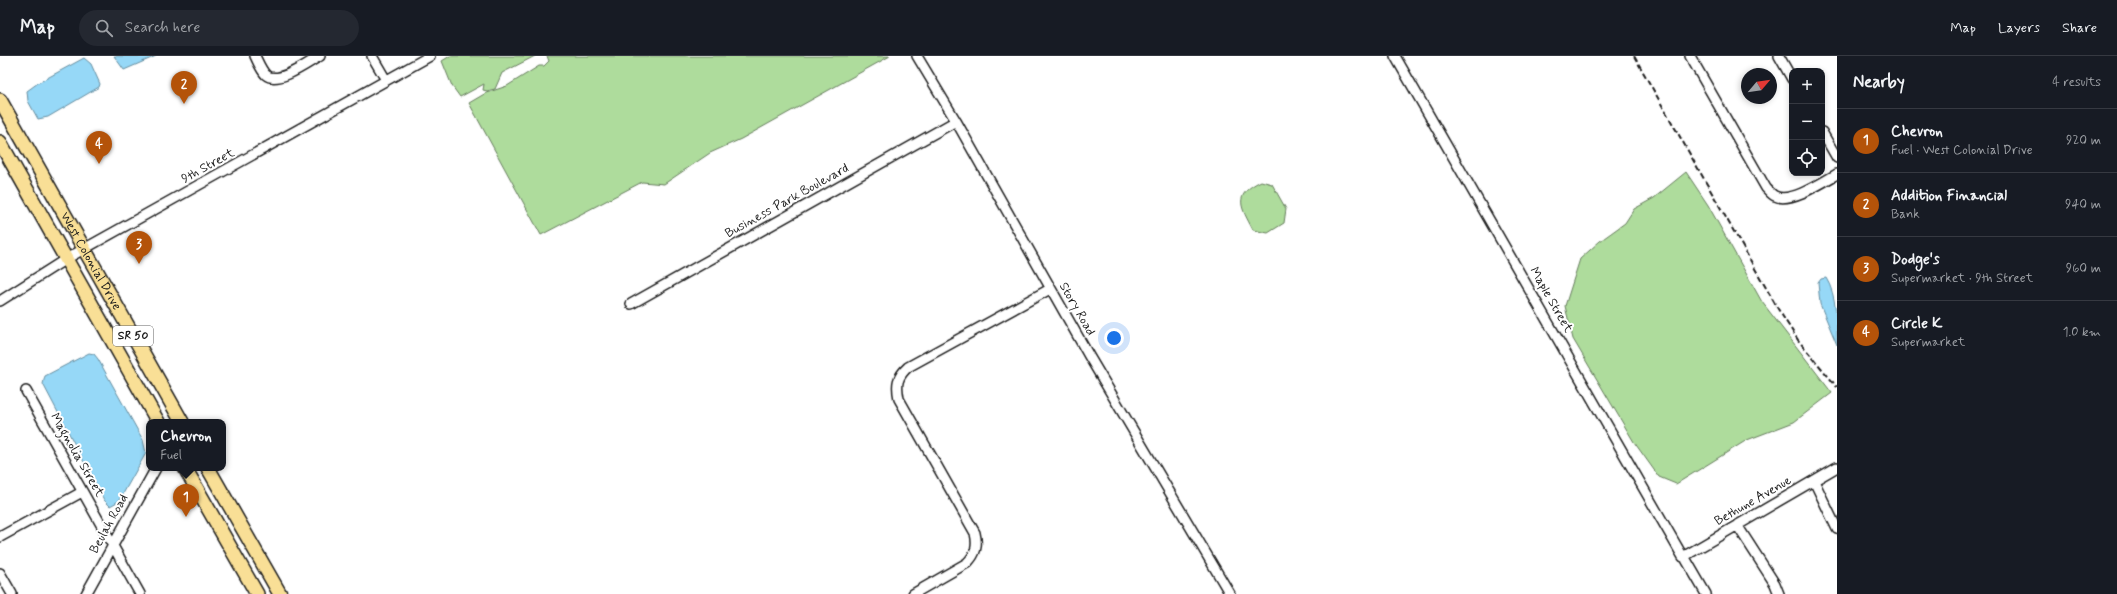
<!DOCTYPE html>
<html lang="en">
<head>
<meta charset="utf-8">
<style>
	body { margin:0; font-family:Mynerve,sans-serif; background:#242831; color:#f1f3f6 }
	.controls { position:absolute; right:12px; top:12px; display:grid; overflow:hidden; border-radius:8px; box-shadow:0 2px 6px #0003 }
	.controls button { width:36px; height:36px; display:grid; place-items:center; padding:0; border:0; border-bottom:1px solid #363941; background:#171b24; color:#f1f3f6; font:20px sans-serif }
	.compass { position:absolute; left:1741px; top:12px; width:36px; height:36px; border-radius:50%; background:#171b24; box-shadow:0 2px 6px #0003; rotate:61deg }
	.you { position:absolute; left:1114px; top:282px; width:14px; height:14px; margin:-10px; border:3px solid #fff; border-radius:50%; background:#1a73e8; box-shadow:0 0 0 6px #1a73e833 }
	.badge { display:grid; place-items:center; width:26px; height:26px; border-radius:50%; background:#b45309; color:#fff; font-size:13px; font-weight:700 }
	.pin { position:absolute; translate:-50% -33px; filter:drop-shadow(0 1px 2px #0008) }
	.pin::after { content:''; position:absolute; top:21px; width:14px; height:12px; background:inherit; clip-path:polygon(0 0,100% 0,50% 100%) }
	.popup { position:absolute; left:146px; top:363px; width:80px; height:52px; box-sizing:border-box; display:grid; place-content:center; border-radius:8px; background:#171b24; filter:drop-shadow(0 1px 3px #0005); font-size:13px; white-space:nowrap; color:#9ea1a6 }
	.popup b { font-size:15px; color:#f1f3f6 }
	.popup::after { content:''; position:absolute; left:50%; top:100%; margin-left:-8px; border:8px solid transparent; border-top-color:#171b24 }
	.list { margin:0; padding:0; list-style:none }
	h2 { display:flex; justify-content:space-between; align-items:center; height:52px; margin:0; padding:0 16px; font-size:17px }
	h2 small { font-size:13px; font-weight:400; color:#9ea1a6 }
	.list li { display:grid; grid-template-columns:26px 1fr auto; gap:12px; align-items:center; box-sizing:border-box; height:64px; padding:0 16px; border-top:1px solid #363941 }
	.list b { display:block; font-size:15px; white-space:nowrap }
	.list p { margin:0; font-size:13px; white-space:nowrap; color:#9ea1a6 }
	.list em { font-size:13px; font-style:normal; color:#9ea1a6 }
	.icon { flex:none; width:22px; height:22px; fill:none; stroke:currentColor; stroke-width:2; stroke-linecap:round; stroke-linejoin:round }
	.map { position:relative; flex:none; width:1837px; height:538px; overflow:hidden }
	header { display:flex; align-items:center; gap:24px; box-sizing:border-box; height:56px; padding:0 20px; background:#171b24; border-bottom:1px solid #363941 }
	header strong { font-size:19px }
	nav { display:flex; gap:22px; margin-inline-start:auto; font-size:14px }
	.search { width:280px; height:36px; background:#242831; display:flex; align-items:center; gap:10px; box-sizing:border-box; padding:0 14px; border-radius:22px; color:#9ea1a6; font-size:15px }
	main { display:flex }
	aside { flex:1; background:#171b24 }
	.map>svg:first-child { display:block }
</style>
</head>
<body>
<header>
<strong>Map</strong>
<div class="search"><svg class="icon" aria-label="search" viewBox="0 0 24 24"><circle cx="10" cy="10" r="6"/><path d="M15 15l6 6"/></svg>Search here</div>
<nav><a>Map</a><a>Layers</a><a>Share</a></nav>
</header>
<main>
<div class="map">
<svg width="1837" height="538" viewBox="0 0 1837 538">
	<rect width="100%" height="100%" fill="#fff"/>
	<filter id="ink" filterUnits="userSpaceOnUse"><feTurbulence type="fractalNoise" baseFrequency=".025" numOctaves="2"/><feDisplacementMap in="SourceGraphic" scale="8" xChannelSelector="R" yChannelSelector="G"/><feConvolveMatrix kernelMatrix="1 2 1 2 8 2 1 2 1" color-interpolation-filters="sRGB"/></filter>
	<g filter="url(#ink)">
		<path fill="#aedc9c" stroke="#657c5c" d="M450,0H535L502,17L495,33L487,35L483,34L484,28L460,41L452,30L442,5Z
			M547,0H890L741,83L710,97L664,128L642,126L541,179L469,47L486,37L507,30L539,10H544L549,5Z
			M1686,116L1708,149L1762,246L1832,337L1794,366L1747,384L1676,428L1659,421L1634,386L1573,283L1565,250L1580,203L1600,185L1625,167L1634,153L1654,142Z
			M1261,125L1272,128L1286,153L1284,167L1268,177L1253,174C1241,151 1232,139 1261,125Z"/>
		<path fill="#96d8f7" stroke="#658d9f" d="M114,0H156L124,14Z
			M84,2L91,8L100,28L99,31L48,61L38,63L28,45L27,35L38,27Z
			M1826,222C1837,239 1837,267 1837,289L1820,248L1818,227L1821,223Z
			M89,297L94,298L98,303L143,384L146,397L119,445L110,450L104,444L43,328L45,320Z"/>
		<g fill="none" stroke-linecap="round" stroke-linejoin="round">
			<g stroke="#1c1c1c" stroke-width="12">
				<path id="minor" d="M255,0C258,6 261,14 266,19C278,29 308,7 320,0
					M372,0L386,24
					M917,0L956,65L1089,300L1230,538
					M1395,0L1683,501L1837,411
					M1690,0L1766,132C1768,134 1772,139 1775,140C1790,148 1823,126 1837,118
					M1779,0L1792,23
					M1822,76L1837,102
					M0,245L66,203L430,0
					M631,248L956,65
					M26,335L140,538
					M1814,425L1837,473
					M1737,469L1775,528L1779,538
					M0,481L82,436
					M1684,500L1706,538
					M0,517L12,538
					M86,538L156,412
					M913,538L967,507C976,498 978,490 975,477L899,343C896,328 897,321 908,311L1050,233"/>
			</g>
			<g stroke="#1c1c1c" stroke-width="16">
				<g id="highway">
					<path id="s1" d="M0,44L182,366"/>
					<path d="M0,86L158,366"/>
					<path d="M185,412L257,538"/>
					<path d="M208,412L280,538"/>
				</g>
			</g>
			<use href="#minor" stroke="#fff" stroke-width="9"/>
			<use href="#highway" stroke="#f9df96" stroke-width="13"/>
			<path stroke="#1c1c1c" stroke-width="2" stroke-dasharray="6 3" stroke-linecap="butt" d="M1634,0L1778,253L1798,284L1837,331"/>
		</g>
	</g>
	<g text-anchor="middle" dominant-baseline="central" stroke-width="4" stroke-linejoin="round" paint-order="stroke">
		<rect fill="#fff" stroke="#606060" stroke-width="1" x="113" y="270" width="40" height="20" rx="3"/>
		<g font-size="12" font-weight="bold" fill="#1c1c1c">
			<text x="133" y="280">SR 50</text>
		</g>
		<g font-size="13" fill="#1c1c1c" stroke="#fff">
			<text transform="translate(208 110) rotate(-29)">9th Street</text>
			<text transform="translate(787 145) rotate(-29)">Business Park Boulevard</text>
			<text stroke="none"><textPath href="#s1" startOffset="185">West Colonial Drive</textPath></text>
			<text transform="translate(1551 244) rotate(60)">Maple Street</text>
			<text transform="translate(1077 253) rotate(60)">Story Road</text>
			<text transform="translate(77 399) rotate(60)">Magnolia Street</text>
			<text transform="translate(1753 445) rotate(-30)">Bethune Avenue</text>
			<text transform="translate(109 468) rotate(-61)">Beulah Road</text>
		</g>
	</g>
</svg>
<div class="controls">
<button>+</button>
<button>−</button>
<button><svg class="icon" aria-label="locate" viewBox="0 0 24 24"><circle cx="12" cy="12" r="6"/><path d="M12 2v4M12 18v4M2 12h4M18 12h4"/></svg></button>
</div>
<svg class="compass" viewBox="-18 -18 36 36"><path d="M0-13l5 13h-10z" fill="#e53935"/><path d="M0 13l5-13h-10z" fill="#9ea1a6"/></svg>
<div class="you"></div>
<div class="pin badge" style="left:186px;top:461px">1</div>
<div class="popup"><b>Chevron</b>Fuel</div>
<div class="pin badge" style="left:184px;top:48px">2</div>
<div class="pin badge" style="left:139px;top:208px">3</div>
<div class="pin badge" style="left:99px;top:108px">4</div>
</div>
<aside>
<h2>Nearby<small>4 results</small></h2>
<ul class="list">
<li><span class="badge">1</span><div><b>Chevron</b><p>Fuel · West Colonial Drive</p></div><em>920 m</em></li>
<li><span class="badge">2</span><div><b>Addition Financial</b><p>Bank</p></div><em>940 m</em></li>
<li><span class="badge">3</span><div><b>Dodge's</b><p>Supermarket · 9th Street</p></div><em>960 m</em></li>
<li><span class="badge">4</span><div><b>Circle K</b><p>Supermarket</p></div><em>1.0 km</em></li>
</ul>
</aside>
</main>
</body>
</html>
